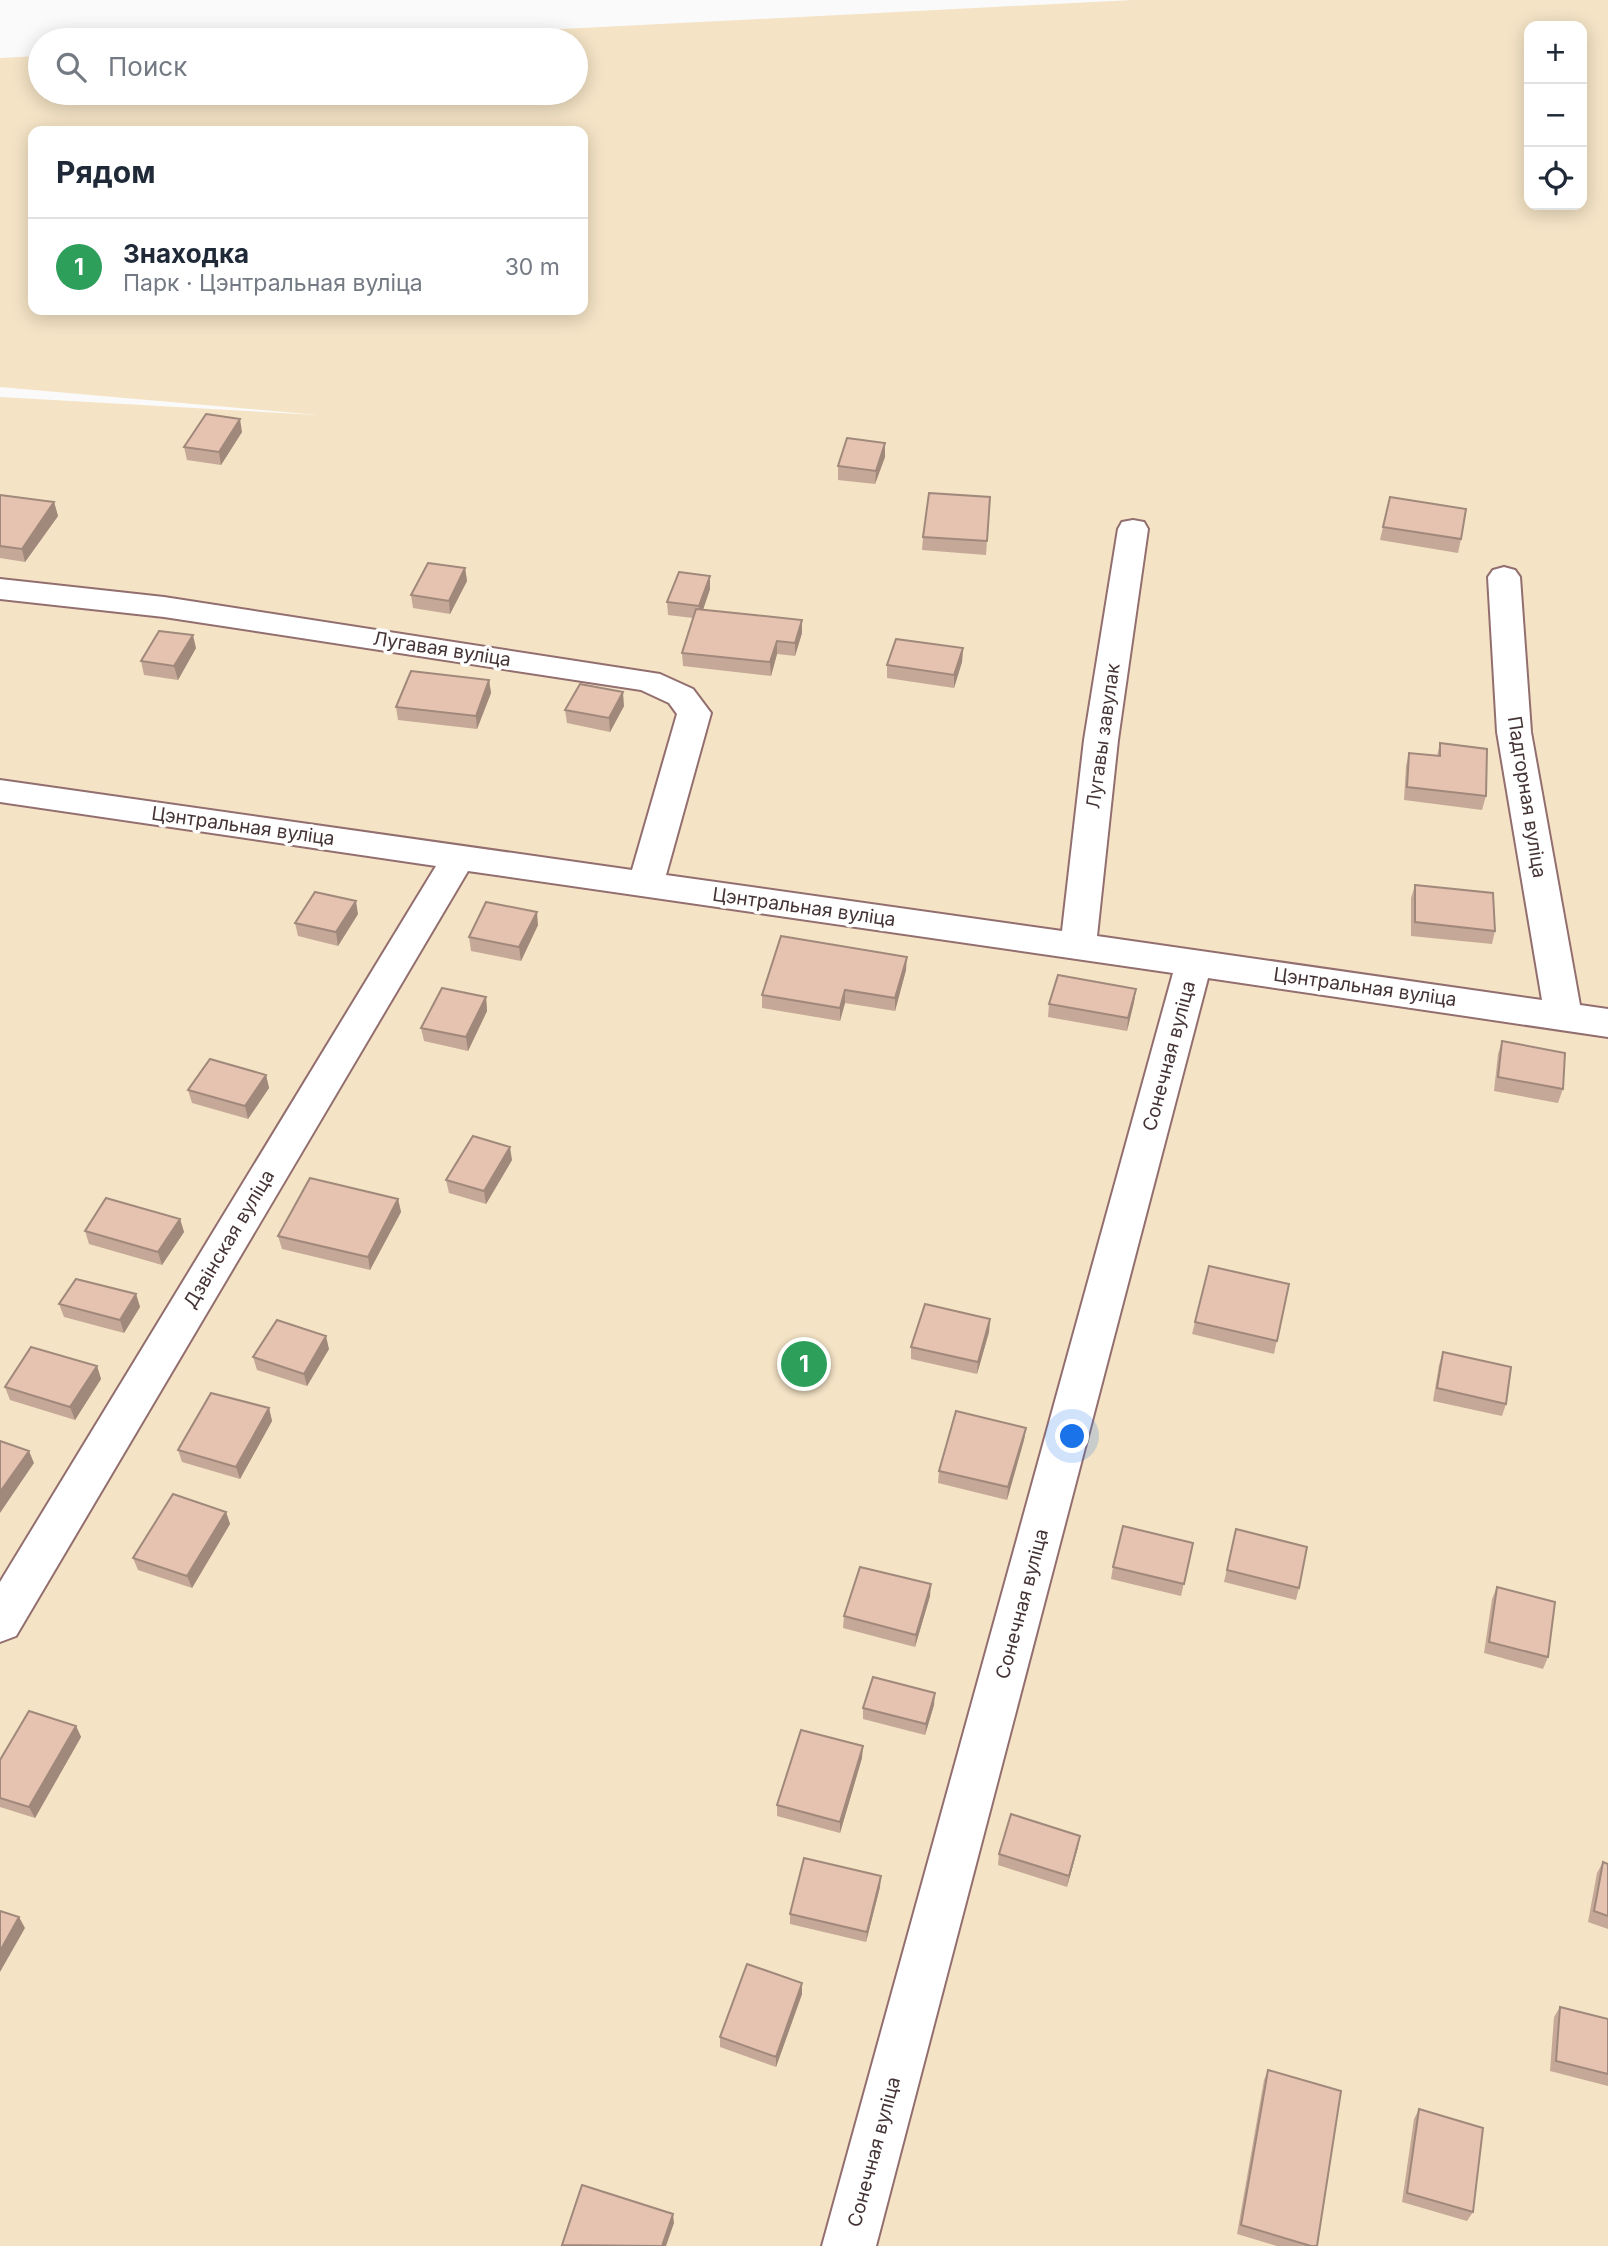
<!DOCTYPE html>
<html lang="ru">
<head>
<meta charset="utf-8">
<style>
	body { margin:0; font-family:Inter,sans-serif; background:#f6f6f7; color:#1f2937 }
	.controls { position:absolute; right:21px; top:21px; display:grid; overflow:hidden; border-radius:14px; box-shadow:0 4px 18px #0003 }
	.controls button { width:63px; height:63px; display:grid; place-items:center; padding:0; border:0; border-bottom:2px solid #e0e1e3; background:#fff; color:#1f2937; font:35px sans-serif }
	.you { position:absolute; left:1073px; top:1437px; width:24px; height:24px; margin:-18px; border:5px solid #fff; border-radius:50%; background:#1a73e8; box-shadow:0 0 0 10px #1a73e833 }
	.badge { display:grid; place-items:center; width:46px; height:46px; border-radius:50%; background:#ea580c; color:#fff; font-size:23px; font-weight:700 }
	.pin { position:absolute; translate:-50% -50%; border:4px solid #fff; box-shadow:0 2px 7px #0006 }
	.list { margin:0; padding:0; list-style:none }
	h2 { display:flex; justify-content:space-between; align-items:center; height:91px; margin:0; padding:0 28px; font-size:30px }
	h2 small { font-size:23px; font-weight:400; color:#747a83 }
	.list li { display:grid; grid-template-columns:46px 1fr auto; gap:21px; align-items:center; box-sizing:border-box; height:98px; padding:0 28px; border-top:2px solid #e0e1e3 }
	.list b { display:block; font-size:26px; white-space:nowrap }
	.list p { margin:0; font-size:23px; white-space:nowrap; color:#747a83 }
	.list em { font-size:23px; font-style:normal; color:#747a83 }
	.icon { flex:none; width:38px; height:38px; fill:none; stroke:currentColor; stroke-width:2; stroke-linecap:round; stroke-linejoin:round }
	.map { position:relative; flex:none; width:1608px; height:2246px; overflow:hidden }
	.search { position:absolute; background:#fff; box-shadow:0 4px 18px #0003; left:28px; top:28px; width:560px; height:77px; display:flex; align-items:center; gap:18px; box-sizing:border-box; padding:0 24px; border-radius:38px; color:#747a83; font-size:26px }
	.panel { position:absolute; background:#fff; box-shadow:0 4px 18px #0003; left:28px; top:126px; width:560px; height:189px; border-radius:14px }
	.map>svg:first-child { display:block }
</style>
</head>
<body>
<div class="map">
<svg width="1608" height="2246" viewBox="0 0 1608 2246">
	<rect width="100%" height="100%" fill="#fafafa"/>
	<path fill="#f4e3c5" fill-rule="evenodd" d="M1133,0H1608V2246H0V397L318,415L0,387V58L40,56V93H576V40H348ZM1529,26H1582V205H1529ZM33,131H583V310H33Z"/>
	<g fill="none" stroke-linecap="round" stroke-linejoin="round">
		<g stroke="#936e6f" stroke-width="4">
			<path id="minor" d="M1133,520L1144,522L1148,529L1118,740L1097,936L1542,1000L1497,732L1488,577L1493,570L1504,567L1515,570L1520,577L1531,732L1580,1005L1608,1009V1037L1208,978L876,2246H822L1173,973L468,871L16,1636L0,1642V1582L436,866L0,802V780L632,870L677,714L669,703L641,690L164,617L0,599V579L164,597L660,674L693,689L711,713L666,875L1062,931L1084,740L1118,529L1122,522Z"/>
		</g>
		<use href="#minor" fill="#fff" fill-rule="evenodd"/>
	</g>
	<path fill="#c5a897" d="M242,432L221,465L187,460L184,447Z
		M885,457L875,484L838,480V466Z
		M0,495L54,502L58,516L25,562L0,558Z
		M990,497L986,555L922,550L923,537Z
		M1390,497L1461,539L1458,553L1380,540Z
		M465,568L467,581L450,614L413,608L411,595Z
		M710,576V589L703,609L802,633L795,656L777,654L771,676L683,666L682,653L693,618L668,615L667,602Z
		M196,648L178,680L144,675L141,661Z
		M963,648L962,662L954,688L887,678V665Z
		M489,680L491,693L477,729L398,720L396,707Z
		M624,706L610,732L567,723L565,710Z
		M1440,743L1486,796L1482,810L1404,800L1406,766L1409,753L1437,756Z
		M1415,885L1495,931L1492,944L1411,936V898Z
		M358,914L338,946L298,936L295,923Z
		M538,925L521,961L471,951L469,937Z
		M906,970L895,1011L845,1003L840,1021L762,1008V995Z
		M1136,989L1134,1002L1127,1031L1048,1017L1049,1004Z
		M486,997L487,1011L468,1051L424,1041L421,1028Z
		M1502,1041L1563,1089L1558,1103L1494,1091L1498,1054Z
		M266,1075L269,1088L248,1119L192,1103L188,1090Z
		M512,1160L486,1204L449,1193L446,1180Z
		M398,1199L401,1212L370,1270L282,1249L278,1236Z
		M180,1219L184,1232L162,1265L89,1244L85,1231Z
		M1289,1284L1274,1354L1192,1334L1195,1322Z
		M136,1294L140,1307L124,1333L64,1317L59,1304Z
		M990,1319L989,1332L977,1374L911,1359V1347Z
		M329,1349L307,1386L257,1370L253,1357Z
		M1443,1352L1506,1404L1502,1416L1433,1401L1439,1365Z
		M97,1366L101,1379L75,1420L10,1400L5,1387Z
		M269,1408L272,1421L240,1479L182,1462L178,1450Z
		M1026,1428L1024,1440L1007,1500L938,1483L939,1471Z
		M226,1512L230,1524L192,1588L138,1570L133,1558Z
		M1236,1529L1299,1588L1296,1600L1224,1582Z
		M1193,1543L1181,1596L1111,1579L1113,1567Z
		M1497,1587L1548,1657L1543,1669L1484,1653L1492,1599Z
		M930,1596L915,1647L843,1628L844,1616Z
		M934,1705L925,1735L863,1719V1708Z
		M76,1726L81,1737L35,1818L0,1807V1760Z
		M862,1758L840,1833L777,1816V1805Z
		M1078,1847L1067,1887L998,1865L999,1854Z
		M1603,1862L1608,1864V1929L1588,1922L1597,1873Z
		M880,1887L866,1942L790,1924V1914Z
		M802,1994L776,2067L720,2047V2037Z
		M1560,2007L1608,2019V2086L1550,2071L1554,2017Z
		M1268,2070L1317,2246H1277L1237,2234L1264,2080Z
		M1419,2109L1473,2212L1467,2221L1402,2202L1414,2119Z"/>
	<path fill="#a0887b" d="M240,419L242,432L221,465L219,452Z
		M885,443V457L875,484L876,471Z
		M54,502L58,516L25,562L22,549Z
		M465,568L467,581L450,614L449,601Z
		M710,576V589L700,619L699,606Z
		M802,620V633L795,656V643Z
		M193,635L196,648L178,680L174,666Z
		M777,641V654L771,676L770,662Z
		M963,648L962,662L954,688V675Z
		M489,680L491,693L477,729L476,716Z
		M623,692L624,706L610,732L609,718Z
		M356,901L358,914L338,946L336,932Z
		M537,912L538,925L521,961L519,947Z
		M907,957L906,970L895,1011V998Z
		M1136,989L1134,1002L1127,1031L1128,1018Z
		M845,990V1003L840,1021V1008Z
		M486,997L487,1011L468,1051L466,1037Z
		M266,1075L269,1088L248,1119L245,1106Z
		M510,1147L512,1160L486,1204L484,1191Z
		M398,1199L401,1212L370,1270L368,1257Z
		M180,1219L184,1232L162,1265L158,1252Z
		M136,1294L140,1307L124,1333L120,1320Z
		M990,1319L989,1332L977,1374L978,1362Z
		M326,1336L329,1349L307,1386L304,1374Z
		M97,1366L101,1379L75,1420L70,1407Z
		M269,1408L272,1421L240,1479L236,1467Z
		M1026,1428L1024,1440L1007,1500L1008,1487Z
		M29,1451L34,1463L0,1513V1492Z
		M226,1512L230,1524L192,1588L187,1576Z
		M931,1584L930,1596L915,1647L916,1635Z
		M935,1693L934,1705L925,1735L926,1724Z
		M76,1726L81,1737L35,1818L29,1807Z
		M863,1746L862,1758L840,1833V1822Z
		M1080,1836L1078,1847L1067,1887L1069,1876Z
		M881,1876L880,1887L866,1942L867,1932Z
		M19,1917L25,1928L0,1972V1951Z
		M802,1983V1994L776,2067V2057Z
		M673,2214L674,2223L666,2246H662Z"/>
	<path fill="#e5c3b0" stroke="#a0887b" stroke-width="2" d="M206,414L240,419L219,452L184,447Z
		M847,438L885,443L876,471L838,466Z
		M929,493L990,497L987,541L923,537Z
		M0,495L54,502L22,549L0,546Z
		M1390,497L1466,509L1461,539L1383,527Z
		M428,563L465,568L449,601L411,595Z
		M679,572L710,576L699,606L667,602Z
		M696,609L802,620L795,643L777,641L770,662L682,653Z
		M159,631L193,635L174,666L141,661Z
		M896,639L963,648L954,675L887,665Z
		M411,671L489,680L476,716L396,707Z
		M580,684L623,692L609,718L565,710Z
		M1440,743L1487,749L1486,796L1407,787L1409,753L1440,756Z
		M1415,885L1493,893L1495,931L1415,922Z
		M315,892L356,901L336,932L295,923Z
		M486,902L537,912L519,947L469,937Z
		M781,936L907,957L895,998L845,990L840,1008L762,995Z
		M1058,975L1136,989L1128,1018L1049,1004Z
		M442,988L486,997L466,1037L421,1028Z
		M1502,1041L1565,1053L1563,1089L1498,1077Z
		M210,1059L266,1075L245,1106L188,1090Z
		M473,1136L510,1147L484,1191L446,1180Z
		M310,1178L398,1199L368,1257L278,1236Z
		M106,1198L180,1219L158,1252L85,1231Z
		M1209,1266L1289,1284L1277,1341L1195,1322Z
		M76,1279L136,1294L120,1320L59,1304Z
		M925,1304L990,1319L978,1362L911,1347Z
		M277,1320L326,1336L304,1374L253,1357Z
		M31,1347L97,1366L70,1407L5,1387Z
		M1443,1352L1511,1367L1506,1404L1437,1388Z
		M211,1393L269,1408L236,1467L178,1450Z
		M956,1411L1026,1428L1008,1487L939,1471Z
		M0,1441L29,1451L0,1492Z
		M173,1494L226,1512L187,1576L133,1558Z
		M1123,1526L1193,1543L1184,1584L1113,1567Z
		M1236,1529L1307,1547L1299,1588L1227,1570Z
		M860,1567L931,1584L916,1635L844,1616Z
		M1497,1587L1555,1602L1548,1657L1489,1642Z
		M873,1677L935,1693L926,1724L863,1708Z
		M29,1711L76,1726L29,1807L0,1798V1760Z
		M801,1730L863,1746L840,1822L777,1805Z
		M1011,1814L1080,1836L1069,1876L999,1854Z
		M804,1858L881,1876L867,1932L790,1914Z
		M1603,1862L1608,1864V1916L1594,1911Z
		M0,1911L19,1917L0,1951Z
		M747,1964L802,1983L776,2057L720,2037Z
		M1560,2007L1608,2019V2074L1556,2061Z
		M1268,2070L1341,2091L1317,2246H1311L1241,2225Z
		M1419,2109L1483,2128L1473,2212L1407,2193Z
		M582,2185L673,2214L662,2246L562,2245Z"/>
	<g text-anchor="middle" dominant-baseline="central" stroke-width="7" stroke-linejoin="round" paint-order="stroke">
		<g font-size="19" fill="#453435" stroke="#fff">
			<text transform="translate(442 649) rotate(9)">Лугавая вуліца</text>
			<text transform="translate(1103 736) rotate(-82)">Лугавы завулак</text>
			<text transform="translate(1527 797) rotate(81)">Падгорная вуліца</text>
			<text transform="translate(243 826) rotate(8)">Цэнтральная вуліца</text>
			<text transform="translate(804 907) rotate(8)">Цэнтральная вуліца</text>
			<text transform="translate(1365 987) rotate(8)">Цэнтральная вуліца</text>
			<text transform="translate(1169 1056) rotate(-75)">Сонечная вуліца</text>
			<text transform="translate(229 1239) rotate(-59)">Дзвінская вуліца</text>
			<text transform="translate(1022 1604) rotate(-75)">Сонечная вуліца</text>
			<text transform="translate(874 2152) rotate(-75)">Сонечная вуліца</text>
		</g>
	</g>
</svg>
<div class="controls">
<button>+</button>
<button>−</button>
<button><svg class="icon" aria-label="locate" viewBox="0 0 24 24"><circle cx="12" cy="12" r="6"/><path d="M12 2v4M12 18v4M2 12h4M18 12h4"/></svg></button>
</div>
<div class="you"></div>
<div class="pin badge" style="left:804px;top:1364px;background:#2e9e5b">1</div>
<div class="search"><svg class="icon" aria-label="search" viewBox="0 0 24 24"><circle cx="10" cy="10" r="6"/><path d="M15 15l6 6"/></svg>Поиск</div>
<section class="panel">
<h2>Рядом<small></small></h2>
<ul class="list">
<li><span class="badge" style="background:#2e9e5b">1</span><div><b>Знаходка</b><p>Парк · Цэнтральная вуліца</p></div><em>30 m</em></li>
</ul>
</section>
</div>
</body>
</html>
